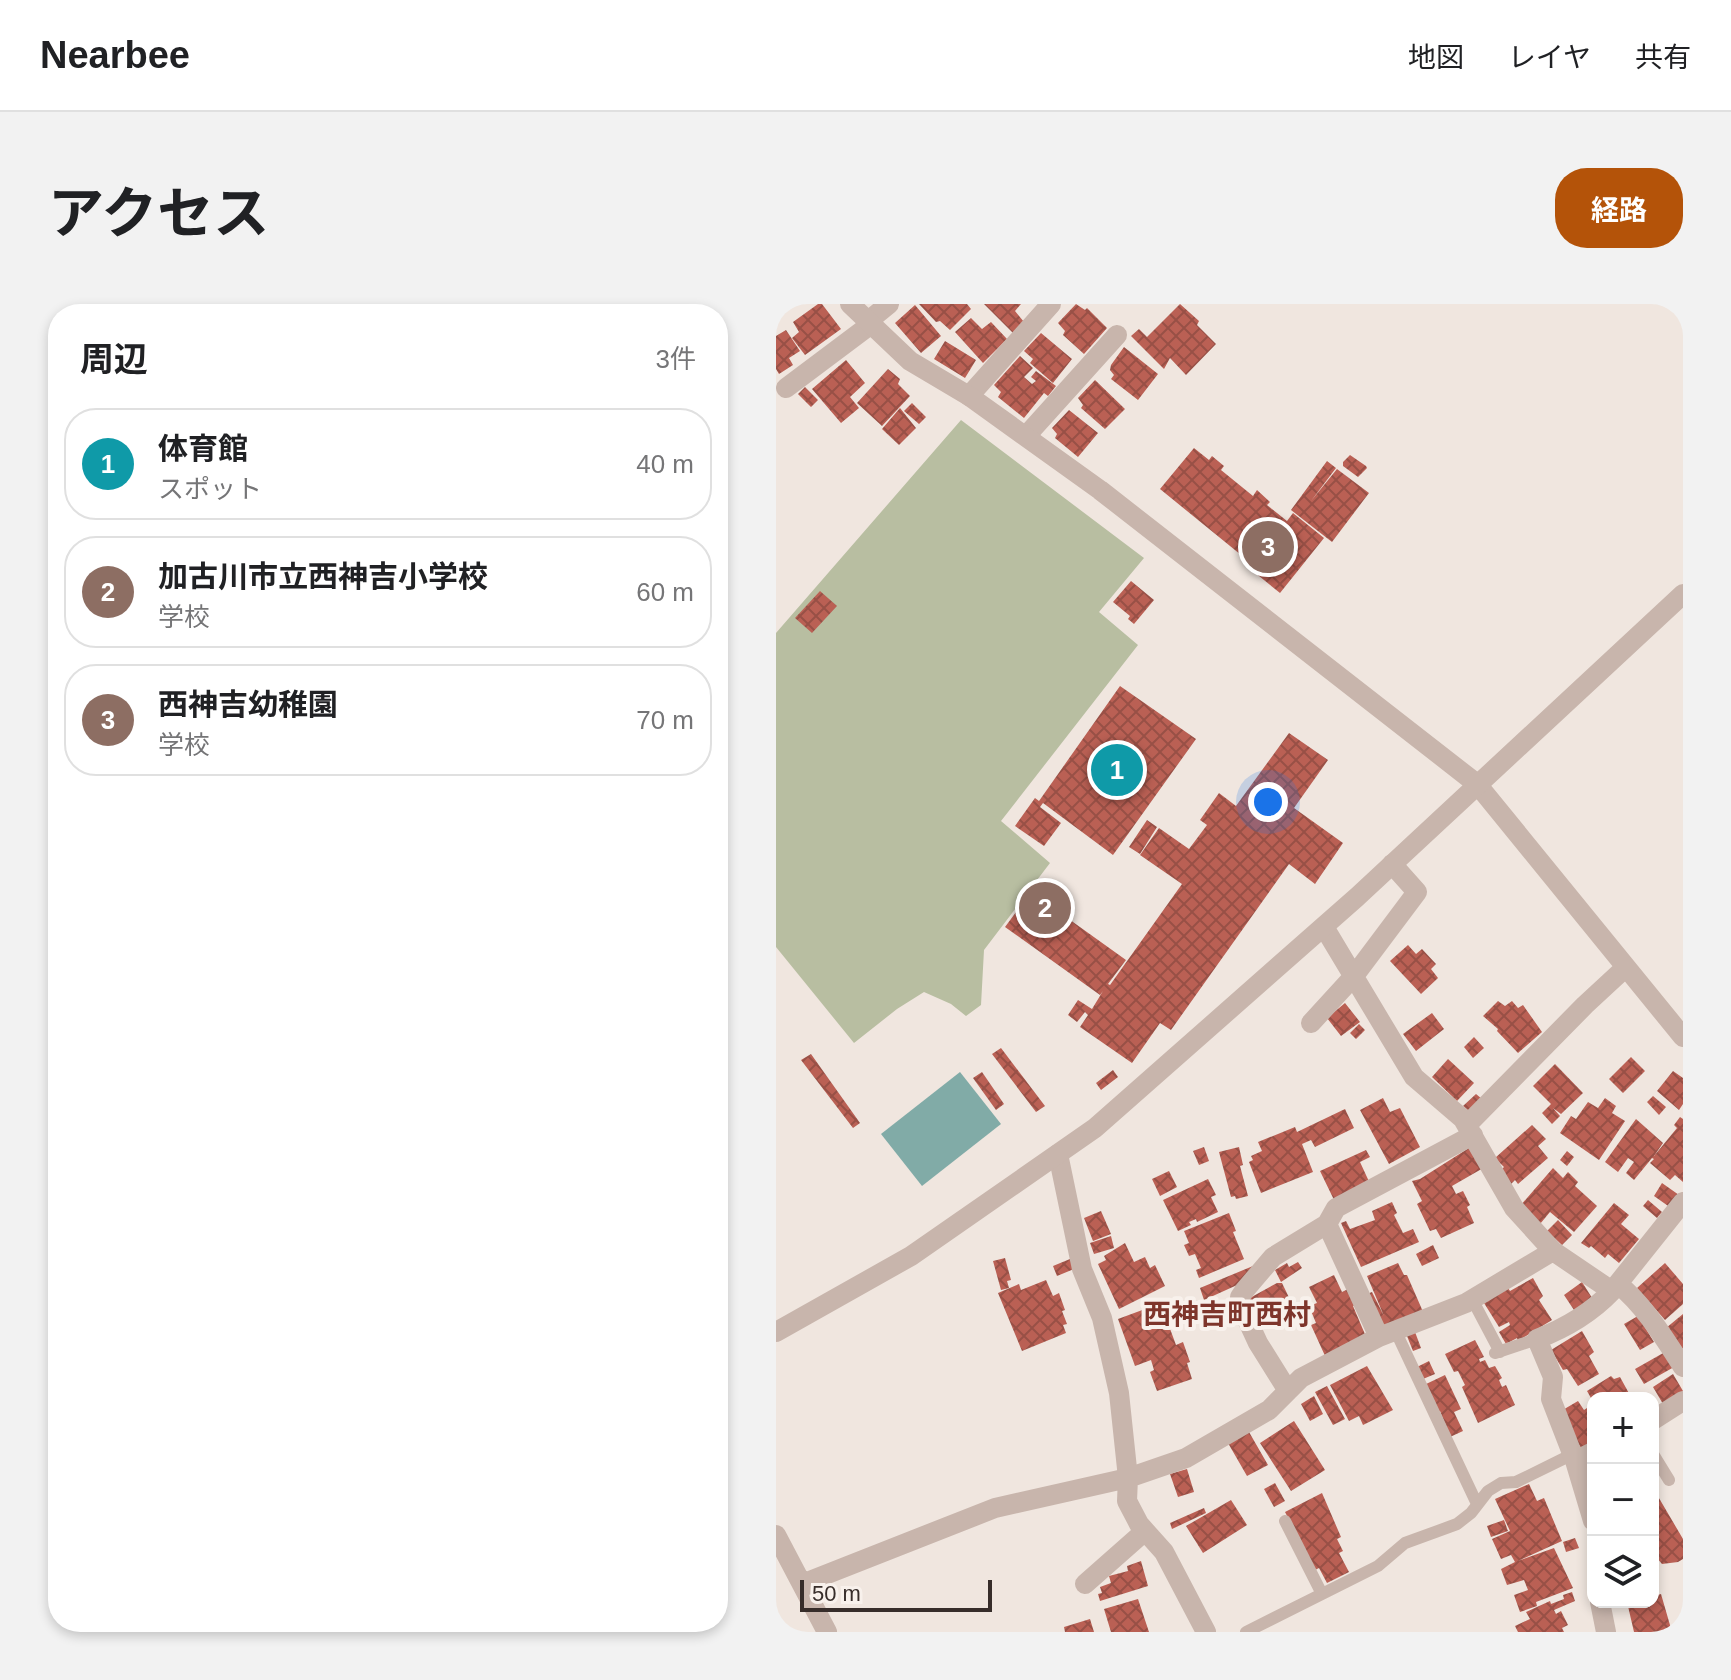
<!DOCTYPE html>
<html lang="ja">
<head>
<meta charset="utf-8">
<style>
	body { margin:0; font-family:Helvetica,"Noto Sans JP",sans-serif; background:#f2f2f2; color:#202124 }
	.controls { position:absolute; right:24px; bottom:24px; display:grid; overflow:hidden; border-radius:16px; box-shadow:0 4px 12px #0003 }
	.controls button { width:72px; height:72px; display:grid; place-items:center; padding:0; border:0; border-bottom:2px solid #e0e0e0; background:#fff; color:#202124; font:40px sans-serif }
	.scale { position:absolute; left:24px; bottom:20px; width:192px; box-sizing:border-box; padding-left:8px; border:4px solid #372d2a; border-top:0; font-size:22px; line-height:28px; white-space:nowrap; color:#372d2a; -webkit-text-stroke:6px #f8f1ec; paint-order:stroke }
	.you { position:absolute; left:492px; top:498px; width:28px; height:28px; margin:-20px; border:6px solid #fff; border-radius:50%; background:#1a73e8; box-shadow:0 0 0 12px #1a73e833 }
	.badge { display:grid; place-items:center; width:52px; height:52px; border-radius:50%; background:#b45309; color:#fff; font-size:26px; font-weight:700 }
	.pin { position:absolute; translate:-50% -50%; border:4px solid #fff; box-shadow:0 2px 8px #0006 }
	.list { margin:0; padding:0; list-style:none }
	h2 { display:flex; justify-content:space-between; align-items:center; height:104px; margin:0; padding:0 32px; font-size:34px }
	h2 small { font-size:26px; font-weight:400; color:#757577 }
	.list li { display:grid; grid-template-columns:52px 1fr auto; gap:24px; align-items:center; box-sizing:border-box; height:112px; margin:0 16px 16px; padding:0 16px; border:2px solid #e0e0e0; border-radius:32px }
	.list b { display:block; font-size:30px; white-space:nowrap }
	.list p { margin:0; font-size:26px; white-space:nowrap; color:#757577 }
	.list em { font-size:26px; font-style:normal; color:#757577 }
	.icon { flex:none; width:44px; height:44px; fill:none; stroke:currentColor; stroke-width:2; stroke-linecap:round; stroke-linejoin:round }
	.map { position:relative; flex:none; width:907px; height:1328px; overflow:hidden; border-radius:32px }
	header { display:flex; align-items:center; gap:48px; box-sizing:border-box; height:112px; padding:0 40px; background:#fff; border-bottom:2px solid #e0e0e0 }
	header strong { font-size:38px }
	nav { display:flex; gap:44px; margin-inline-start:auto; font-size:28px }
	.intro { display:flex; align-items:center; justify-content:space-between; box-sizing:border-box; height:192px; padding:0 48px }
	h1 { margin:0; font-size:56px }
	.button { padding:20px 36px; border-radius:32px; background:#b45309; color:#fff; font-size:28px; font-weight:700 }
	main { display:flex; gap:48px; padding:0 48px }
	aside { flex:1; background:#fff; border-radius:32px; box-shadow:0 4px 12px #0003 }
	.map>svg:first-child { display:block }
</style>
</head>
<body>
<header>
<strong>Nearbee</strong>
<nav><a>地図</a><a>レイヤ</a><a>共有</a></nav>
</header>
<div class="intro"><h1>アクセス</h1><a class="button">経路</a></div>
<main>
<aside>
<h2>周辺<small>3件</small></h2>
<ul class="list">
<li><span class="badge" style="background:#0f9aa8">1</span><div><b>体育館</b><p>スポット</p></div><em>40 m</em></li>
<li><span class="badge" style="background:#8d6e63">2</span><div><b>加古川市立西神吉小学校</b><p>学校</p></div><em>60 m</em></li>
<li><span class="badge" style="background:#8d6e63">3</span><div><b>西神吉幼稚園</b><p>学校</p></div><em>70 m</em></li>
</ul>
</aside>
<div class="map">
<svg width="907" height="1328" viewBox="0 0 907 1328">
	<defs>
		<pattern id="building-cross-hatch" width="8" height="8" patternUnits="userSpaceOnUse" patternTransform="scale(2)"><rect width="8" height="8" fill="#ba6054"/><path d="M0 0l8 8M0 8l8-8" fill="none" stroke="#985046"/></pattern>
	</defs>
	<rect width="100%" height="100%" fill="#f0e6df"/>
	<path fill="#b8bea1" d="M185,116L368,254L323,308L362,341L225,517L274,559L208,646L205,701L190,712L175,700L148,688L121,705L78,739L0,643V329Z"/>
	<path fill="#81aba7" d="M184,768L225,820L146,882L105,830Z"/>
	<path fill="url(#building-cross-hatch)" d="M42,0H46L65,25L29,51L16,34L23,28L17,18Z
		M143,0H191L195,5L174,26L164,17L160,18Z
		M208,0H245L239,7L248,18L238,30Z
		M300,0L309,6L311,4L331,24L308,50L287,31L289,27L282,19Z
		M404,0L423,17L421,21L440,40L410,71L394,54L388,65L355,32L363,25L371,33Z
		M139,1L165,32L145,49L119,19Z
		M195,14L206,25L215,18L231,35L207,59L179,28Z
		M10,26L24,47L13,54L17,61L3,70L0,65V32Z
		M265,29L296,55L277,79L254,59L257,55L248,47Z
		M169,37L200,56L189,74L158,55Z
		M348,43L382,70L362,96L335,75L338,71L334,66L335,61Z
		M244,52L257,64L248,73L256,80L260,77L255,73L260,67L280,82L272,92L268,89L248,114L222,93L225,88L218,81Z
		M70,56L89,79L74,93L83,104L65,119L36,85Z
		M112,65L124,75L122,80L134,92L106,122L81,99Z
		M319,76L349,105L329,125L305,104L307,101L302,94Z
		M29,83L42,96L35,103L22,90Z
		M136,99L150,113L143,120L128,107Z
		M124,104L140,124L123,141L106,125Z
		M293,106L322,129L302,153L279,134L281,130L276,124Z
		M418,144L433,156L436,152L448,162L445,166L477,192L481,186L494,198L491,201L511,217L517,209L548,234L504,289L467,259L470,255L384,185Z
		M574,151L590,162L591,164L582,173L567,162V158Z
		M551,157L560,164L535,197L561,165L593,189L556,238L515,206Z
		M355,277L378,296L358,320L352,315L354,312L337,298Z
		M44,287L61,302L36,329L19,314Z
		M344,382L420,435L337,551L267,499L264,503L285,519L268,542L239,522L259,494L263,497Z
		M513,429L552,456L518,504L567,539L539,580L513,560L395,726L384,719L356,759L304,723L312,711L309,708L301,718L292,711L302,696L316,705L327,687L324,691L229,623L255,588L350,656L332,680L334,681L406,580L364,551L383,524L413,545L431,521L424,516L443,489L460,502Z
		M371,516L381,523L364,550L353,543Z
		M632,641L640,650L646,645L660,660L655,665L662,674L645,690L614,657Z
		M722,697L729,702L736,697L742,704L747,701L766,728L742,749L721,727L722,725L707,712Z
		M569,699L584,718L565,732L551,714Z
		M656,709L668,725L640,747L627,730Z
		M583,720L589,726L580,735L574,729Z
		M698,733L708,744L697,754L688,743Z
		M225,744L269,802L260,808L216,750Z
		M35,750L84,819L77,824L25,756Z
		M855,753L869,767L847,789L833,775Z
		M672,755L698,779L681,797L656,773Z
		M779,760L807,789L785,810L777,804L784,812L776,820L766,809L775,800L757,782Z
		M337,766L342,773L325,786L320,779Z
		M897,767L907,774V800L903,806L881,787Z
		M206,768L228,800L220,806L197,774Z
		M700,790L706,795L693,807L687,802Z
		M877,792L890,803L883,811L871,798Z
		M607,794L614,808L624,804L644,843L613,860L584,806Z
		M829,794L840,802L836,809L849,817L823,856L784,829L795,812L800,815L812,798L822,804Z
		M569,805L578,824L539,843L535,836L526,840L537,868L485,889L473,858L477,856L475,852L486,847L482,838L519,823L521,828Z
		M904,813L907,815V878L899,871L894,876L874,859L878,855L876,854L858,876L850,869L858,858L852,854L842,868L829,858L860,815L887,839L878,852L901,824L898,821Z
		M756,821L770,835L762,842L772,854L742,880L739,876L733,882L724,867L728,863L719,854Z
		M696,842L709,863L676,882L680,890L687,887L694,901L691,903L698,919L665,934L660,925L654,927L641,900L646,897L636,877L644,875Z
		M428,843L433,857L423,861L417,847Z
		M463,843L467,861L464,862L472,892L460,895L459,892L455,893L443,848Z
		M590,846L594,853L584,858L596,884L560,900L544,867Z
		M791,847L798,853L791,862L784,856Z
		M777,864L787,874L792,868L802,878L799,882L821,902L798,928L774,908L764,920L744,902Z
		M393,867L401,883L384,892L376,875Z
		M432,875L440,891L435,893L442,908L421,918L420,915L413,918L415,921L402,927L387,896Z
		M886,879L903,891L895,904L878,892Z
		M872,896L886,908L881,914L867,902Z
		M616,898L621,909L618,911L627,929L637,925L643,938L585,963L565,919L570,917L574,925L599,916L596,907Z
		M838,899L853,911L845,920L863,935L843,959L832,950L829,954L815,942L813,944L805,939Z
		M325,907L335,930L317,937L308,914Z
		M453,909L460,927L457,928L468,955L423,974L420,966L425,964L419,950L413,952L408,941L413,939L408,927Z
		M782,916L796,931L786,941L771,927Z
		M335,932L338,944L318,950L314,939Z
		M349,939L358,958L369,953L374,964L379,961L389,982L343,1005L322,960L330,956L328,952Z
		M657,941L663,954L646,962L640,950Z
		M229,954L235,976L231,977L233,984L225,986L217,957Z
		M294,955L298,965L281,972L277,962Z
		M522,958L526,964L505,978L499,966L511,959L513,963Z
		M622,959L628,971H631L648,1010L605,1023L591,990L596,988L608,1012L591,972Z
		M889,959L907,980V1000L889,1016L861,984Z
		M477,962L481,972L428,996L424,984Z
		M558,971L566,988L576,983L583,999L577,1002L591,1035L550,1054L535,1021L540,1019L533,1002L541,999L533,983Z
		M757,974L767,992L763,996L776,1016L742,1037L741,1034L730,1040L723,1028L734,1021L733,1018L723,1023L708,999L732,984L734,987Z
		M270,976L277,992L283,989L289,1006L286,1007L291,1020L287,1021L290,1029L246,1047L222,989L243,980L245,986Z
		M806,978L818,997L800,1009L788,991Z
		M501,979H506L520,1008L484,1025L477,1010L484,1007L482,1003L475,1005L472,995Z
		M396,995L404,1018L393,1022L400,1041L407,1038L414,1058L411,1059L416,1075L381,1087L374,1068L378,1066L375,1056L359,1062L342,1015Z
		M907,1010V1045L890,1024Z
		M862,1012L878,1038L864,1046L848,1020Z
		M806,1027L818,1048L813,1052L823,1070L802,1082L791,1065L787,1066L775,1046Z
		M639,1028L645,1044L637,1047L631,1032Z
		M699,1036L708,1053L703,1055L704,1058L709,1056L713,1064L719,1062L726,1074L723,1076L726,1083L730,1081L739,1101L702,1119L686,1083L689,1081L682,1067L678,1068L669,1050Z
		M889,1048L898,1063L868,1080L859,1065Z
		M653,1057L659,1070L647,1075L641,1063Z
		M591,1062L617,1106L587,1121L583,1112L573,1117L554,1081Z
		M897,1070L907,1087L887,1100L877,1083Z
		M669,1071L685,1105L678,1108L687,1127L674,1133L664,1107L661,1108L648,1081Z
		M835,1072L838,1075L844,1073L855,1093L815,1094L811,1087Z
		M551,1082L569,1115L557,1121L539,1088Z
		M538,1092L547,1110L534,1117L525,1100Z
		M802,1097L808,1106L817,1100V1141L807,1147L790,1121L785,1107Z
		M518,1117L549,1166L515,1187L484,1139Z
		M473,1128L492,1161L471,1172L452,1139Z
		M411,1165L418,1188L402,1193L394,1170Z
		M499,1179L509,1197L498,1203L488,1185Z
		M753,1180L761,1197L768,1194L786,1237L742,1257L778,1244L797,1284L760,1298L761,1302L744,1308L738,1291L752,1286L748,1276L731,1281L725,1265L739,1258L735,1251L725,1255L716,1235L734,1227L719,1195Z
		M546,1189L565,1233L561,1235L567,1247L563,1249L573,1268L551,1279L543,1264L539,1266L509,1208Z
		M880,1189L907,1235V1255L902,1258L886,1260L881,1254L877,1256V1191Z
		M455,1196L471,1221L427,1249L410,1222Z
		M428,1204L430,1209L396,1225L394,1219Z
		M728,1216L732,1227L715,1233L711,1222Z
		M799,1234L803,1244L790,1248L787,1238Z
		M365,1257L372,1282L324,1297L322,1290L326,1289L324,1283L335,1279L333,1272L352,1267L351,1262Z
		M796,1288L799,1297L778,1306L780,1310L785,1307L792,1321L786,1324L788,1328H742L739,1322L754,1315L750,1308L774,1297L775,1300L788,1295L787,1291Z
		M885,1290L896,1328H858L851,1298H877V1292Z
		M362,1295L373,1328H335L328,1305Z
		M314,1315L318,1328H289L288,1323Z"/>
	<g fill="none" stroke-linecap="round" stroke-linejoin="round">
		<path stroke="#c8b5ac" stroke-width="12" d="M696,995L724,1048
			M620,1028L701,1200
			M719,1049L761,1035
			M877,1150L893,1176
			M509,1217L546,1290
			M470,1328L602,1262L629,1239L681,1220L695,1209L712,1187L725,1179L740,1178L795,1151"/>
		<path stroke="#c8b5ac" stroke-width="20" d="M91,18L113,0
			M10,84L94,21
			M193,92L275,0
			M250,132L341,31
			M701,480L907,733
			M548,623L638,773L687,815L738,904L777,947
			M535,719L578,672L641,588L616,560
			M691,821L809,701L849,664
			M282,850L306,965L326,1014L343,1089L352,1174L351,1197L363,1220L388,1248L430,1328
			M551,920L603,1033
			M842,980C869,1002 888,1034 907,1063
			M512,1087L482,1039L464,1000V993L468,987L497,953L551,920L560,904L697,831
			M877,1116L907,1097
			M799,1157L817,1148
			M817,1217L799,1157L775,1095L777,1073L761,1035C790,1024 815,1009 836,987
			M0,1231L51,1328
			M26,1280L219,1204L352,1174L410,1154L493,1106L525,1074L603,1033L690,999L777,947L836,987L907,898
			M309,1280L369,1227
			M824,1298L830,1328"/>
		<path stroke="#c8b5ac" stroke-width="20" d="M74,0L134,57L193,92L324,186L701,480
			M0,1028L135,952L319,824L581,593L907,290"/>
	</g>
	<g text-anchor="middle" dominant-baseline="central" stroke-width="8" stroke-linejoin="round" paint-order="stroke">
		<g font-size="28" font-weight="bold" fill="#7e352b" stroke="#f8f1ec">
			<text x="451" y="1010">西神吉町西村</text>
		</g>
	</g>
</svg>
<div class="controls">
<button>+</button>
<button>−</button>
<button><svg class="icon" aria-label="layers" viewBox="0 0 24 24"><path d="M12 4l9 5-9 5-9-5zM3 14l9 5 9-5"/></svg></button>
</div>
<div class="scale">50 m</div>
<div class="you"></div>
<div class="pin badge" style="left:341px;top:466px;background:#0f9aa8">1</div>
<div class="pin badge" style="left:269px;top:604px;background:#8d6e63">2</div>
<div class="pin badge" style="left:492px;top:243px;background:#8d6e63">3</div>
</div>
</main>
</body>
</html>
